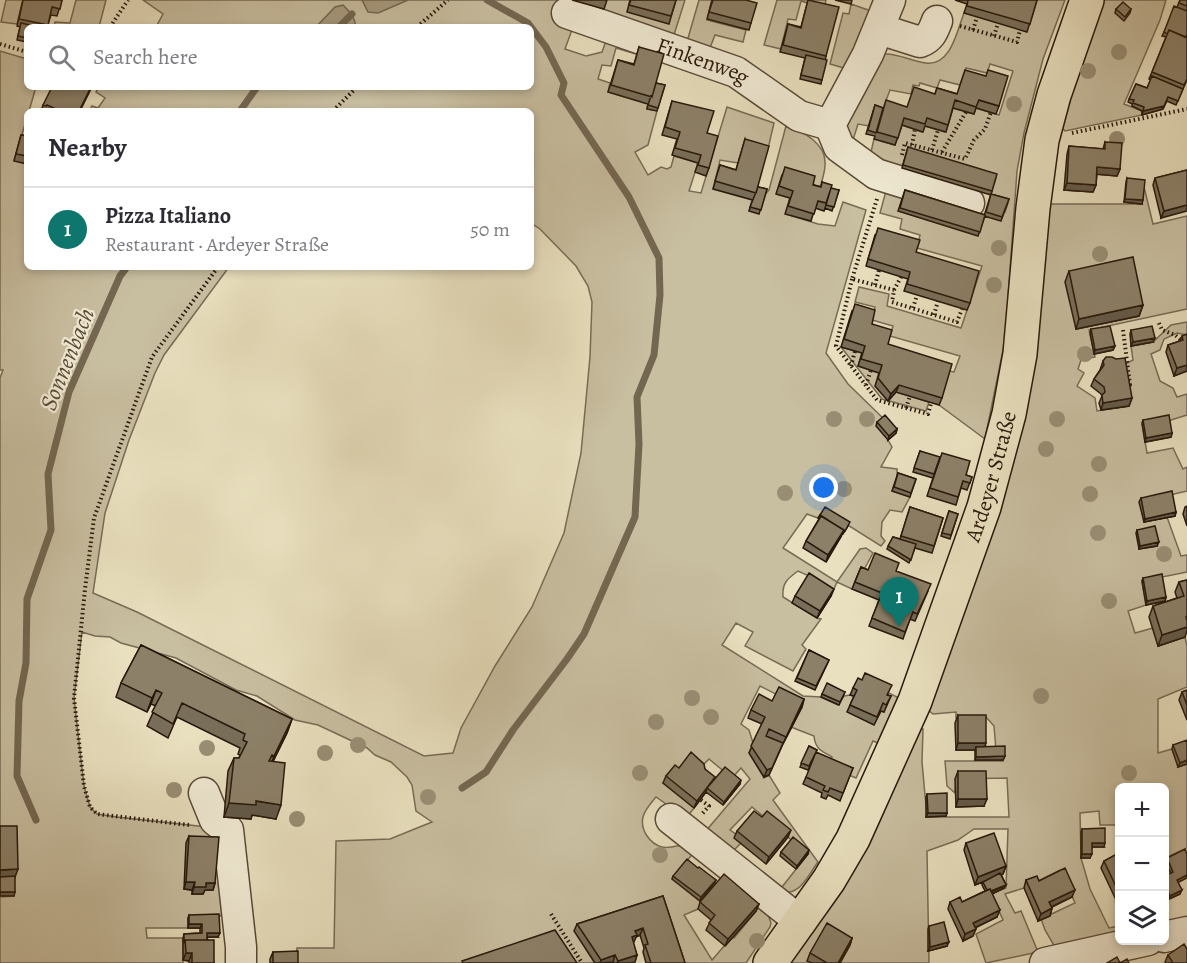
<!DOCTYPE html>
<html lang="en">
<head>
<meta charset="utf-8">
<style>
	body { margin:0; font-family:Alegreya,serif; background:#f2f2f3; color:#2b2b33 }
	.controls { position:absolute; right:18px; bottom:18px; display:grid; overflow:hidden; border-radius:9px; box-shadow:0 3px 9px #0003 }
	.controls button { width:54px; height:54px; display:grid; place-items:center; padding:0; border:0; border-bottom:2px solid #e1e1e2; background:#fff; color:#2b2b33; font:30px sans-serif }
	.you { position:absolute; left:824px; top:488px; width:21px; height:21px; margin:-15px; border:4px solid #fff; border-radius:50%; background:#1a73e8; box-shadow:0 0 0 9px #1a73e833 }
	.badge { display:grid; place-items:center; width:39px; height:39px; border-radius:50%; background:#0f766e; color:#fff; font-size:20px; font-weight:700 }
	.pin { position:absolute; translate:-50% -50px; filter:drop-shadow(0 2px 3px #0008) }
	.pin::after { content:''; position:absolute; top:32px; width:21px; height:18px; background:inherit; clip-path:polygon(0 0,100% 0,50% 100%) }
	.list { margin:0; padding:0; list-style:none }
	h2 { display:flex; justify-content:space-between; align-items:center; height:78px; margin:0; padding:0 24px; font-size:26px }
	h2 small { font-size:20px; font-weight:400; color:#7c7c81 }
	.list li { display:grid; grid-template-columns:39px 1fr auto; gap:18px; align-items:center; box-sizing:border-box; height:84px; padding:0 24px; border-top:2px solid #e1e1e2 }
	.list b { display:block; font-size:22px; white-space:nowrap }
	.list p { margin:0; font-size:20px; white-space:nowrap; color:#7c7c81 }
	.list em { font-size:20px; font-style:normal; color:#7c7c81 }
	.icon { flex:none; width:33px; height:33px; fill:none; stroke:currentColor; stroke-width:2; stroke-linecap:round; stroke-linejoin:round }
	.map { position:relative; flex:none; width:1187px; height:963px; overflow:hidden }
	.search { position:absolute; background:#fff; box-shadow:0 3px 9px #0003; left:24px; top:24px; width:510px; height:66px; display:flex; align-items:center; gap:15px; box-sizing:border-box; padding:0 21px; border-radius:9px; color:#7c7c81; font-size:22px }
	.panel { position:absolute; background:#fff; box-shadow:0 3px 9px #0003; left:24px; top:108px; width:510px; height:162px; border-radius:9px }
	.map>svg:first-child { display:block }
</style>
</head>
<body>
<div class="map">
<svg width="1187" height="963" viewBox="0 0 1187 963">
	<rect width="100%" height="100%" fill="#e9e0bf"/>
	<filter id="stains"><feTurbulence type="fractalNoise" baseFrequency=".00333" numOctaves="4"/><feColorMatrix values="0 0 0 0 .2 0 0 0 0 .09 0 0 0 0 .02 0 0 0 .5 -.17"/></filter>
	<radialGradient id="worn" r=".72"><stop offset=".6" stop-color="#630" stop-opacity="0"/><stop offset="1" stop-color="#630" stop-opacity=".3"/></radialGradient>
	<path fill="#c8bea0" stroke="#786b55" stroke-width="1.5" d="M6,0H26L22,3L17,24L1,22Z
		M76,0H106L99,27H54L55,22L70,23Z
		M143,0H685L673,38L574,24L565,49L586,56L602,52L607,38L656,60L616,48L611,66L602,65L598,79L610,83L608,92L648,104L647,109L657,111L648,145L635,152L648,175L661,167L667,169L671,167L674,156L698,163L689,191L701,193L727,107L774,123L767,153L738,163L720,160L713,189L752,200L749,211L769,190L786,126C803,131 827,144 825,165C825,173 821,182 820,190L776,194L790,198L786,214L818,224L835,226L843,202L866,210L826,353L848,384L884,419L888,440L892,447L881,467L897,469V477L892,491L910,497L902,512L890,510L882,522L881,536L885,541L881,546L824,510L818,518L807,514L783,548L837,582L860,549L866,548L873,553L861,575L858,574L852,589L837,582L831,596L813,584L816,579L798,571C787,579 782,583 783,597L817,618L821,619L802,645L806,649L793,671L745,646L753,632L736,623L722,645L803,696L821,697L838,705L844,696L850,695L855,697L874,724L881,711L884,712L885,702L889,693L899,698L878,743L873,741L856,778L828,766L832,757C822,751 815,749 814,736L791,727L801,707L760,686L741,724L749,730L753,743L749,753L764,778L769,775L780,793L773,800L818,862C806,878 801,896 778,892L808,854L752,807L730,830L737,835L735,838L741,843L731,853L705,832L750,779L741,768L732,778L709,759L699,769L663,783L694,808L686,818L656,797C651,803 645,809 643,817C640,830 650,844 662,847C669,849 675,845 682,846C686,846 691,850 695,851L672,879L703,904L698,909L684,915L712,960L732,937L734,938L756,911L722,881L766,909L771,923L770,927L746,963H680L661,903L575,931L594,962L590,963H295L297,948H334L336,841L390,839L432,822L416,811L412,785L407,777L391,762L375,755L367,748L318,725L295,720L257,696L236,690L176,658L121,643L110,637L95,636L82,632L74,698L84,786L90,807L97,814L117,817L216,828L231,912L217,917L188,918V928H146L147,938H183V963H0V897L14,896L0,836V378L3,370H0V51L27,59V87H36L29,111H27V118L14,160L27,164V267H229L164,355L155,373L129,440L105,513L93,593L137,612L424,756L453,753L461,728L495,666L532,607L564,533L581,453L590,357L592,302L588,286L576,266L540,229L531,223V111H89L92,106L98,108L105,98L96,92L99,87H531V27H156L163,14Z
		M699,0H712L707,20L746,30L743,42L715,35L708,53L686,45Z
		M777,0H826L824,8L801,1L796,20L788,19L781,49L764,45Z
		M1037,0H1065L1043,59L1024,133L1017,171L1005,340L985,439L939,405L949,371L954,372L960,356L890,336L893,326L872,320L875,307L855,302L859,287L889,294L887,306L961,328L982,266L917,248L920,235L900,229L902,219L880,213L886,191L904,194L899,211L978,235L985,216L1005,212L1008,203L990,197L996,178L907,151L902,168L888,163L871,152L874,139L895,145L902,125L922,132L925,126L945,132L953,108L974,114L976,108L999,115L1013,71L990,64L987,73L966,68L960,85L940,80L937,88L920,83L919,86L913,85L911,94L890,90L882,111L874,109L869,126L858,124L852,143L845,125L884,54C899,53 912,62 926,63C951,66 957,31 964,13Z
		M1088,0H1166L1160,20L1124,104L1142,111V115L1065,131L1062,128Z
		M851,4L874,12L844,68L830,64L843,13L849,14Z
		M1143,183L1153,224L1187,216V309L1089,330L1095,357L1081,360L1078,369L1084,373L1077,386L1095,398L1097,411L1129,406L1123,365L1133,360L1131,346L1153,342L1171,325L1187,322V335L1177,333L1164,339L1160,350L1151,354L1160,381L1173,388L1177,397L1187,394V415L1168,421L1142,424L1147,453L1173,448L1183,469L1187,467V491L1140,502L1144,522L1167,517L1181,556L1187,555V572L1142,581L1146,605L1128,611L1135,633L1153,628L1159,646L1185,637L1187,646V687L1158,699V753L1172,749L1178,766L1187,764V848L1165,858L1172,876L1165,879L1164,788H1120L1119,825H1100L1099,811L1080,813L1081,858L1090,889L1109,928L1119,926V936L1056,949L1045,930L1041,919L1075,903L1060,870L1024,888L1005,894L1015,913L1021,911L1038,952L986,963L976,934L1003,920L991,894L1006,888L1008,829H974L958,840L927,851L929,963H786L916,728L923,729L922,762L927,817H1009L1007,778L956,779L955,793L947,786L945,761H1003L996,750L994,726L986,717L956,718V712L933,714L927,709L1047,204H1141Z
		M841,347L862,353L858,366L879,373L876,386L929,402L926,411L882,399Z"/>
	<path fill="#a79c81" stroke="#746751" stroke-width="1.5" d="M362,0H408L378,13L368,12Z
		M343,5C350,12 355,17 356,27H316L335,7Z"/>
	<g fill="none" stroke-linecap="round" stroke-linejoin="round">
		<path stroke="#746751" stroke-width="7" d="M339,27L352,14
			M240,111L257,87
			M462,788L486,772L513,730L567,659L584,634L635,517L639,444L637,397L654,355L660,295L659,258L629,197L561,95L564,83L546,47L528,23L487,0
			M36,820L17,776L19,701L26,663L27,599L51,530L48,474L69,392L120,276L127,267"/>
		<g stroke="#584a37" stroke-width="33">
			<g id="minor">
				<path d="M890,0L868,54L830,125L839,147L876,174L969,203"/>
				<path id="s1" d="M567,13L736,72L799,116L830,125"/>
				<path d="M879,29L920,42C931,38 933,31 937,21"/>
				<path d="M204,793L215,820L228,830L241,947V963"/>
				<path d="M671,819L801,922"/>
				<path d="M1164,937L1187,932"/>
				<path d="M1045,963L1148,940"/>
			</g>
		</g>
		<g stroke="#28180a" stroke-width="36">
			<g id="major">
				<path id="s2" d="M770,963L829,880L853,839L915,701L984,507L1009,414L1020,354L1033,208L1042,140L1054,95L1087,0"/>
			</g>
		</g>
		<path stroke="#28180a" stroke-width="4" stroke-dasharray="1.5 3" stroke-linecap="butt" d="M960,26L1017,42L1020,30
			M110,27L128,0
			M417,27L448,0
			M973,30L977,17
			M994,36L998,23
			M0,44L27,52
			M333,111L357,87
			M1072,133L1187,109
			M912,145L915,129
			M932,150L938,130
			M942,152L966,112
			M902,155L905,143L965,159L974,140L985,129L991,112
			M877,199L852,279L894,290L892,302L957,322L962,309
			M852,279L836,346L877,400L928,414L931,403
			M875,285L879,270
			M894,290L901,277
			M913,308L917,295
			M934,315L938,301
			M1159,323L1162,330L1175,335L1183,342
			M1123,330L1130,385L1127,386
			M851,366L855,351
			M866,385L871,370
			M906,408L910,396
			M701,800L709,806L702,814
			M189,825L97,814L90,807L84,786L74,698L85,589L94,518L152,357L218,267
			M551,914L582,963"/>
		<use href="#minor" stroke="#f1ebd5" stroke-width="30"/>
		<use href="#major" stroke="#e9e0bf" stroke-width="33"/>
	</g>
	<g fill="#998e74">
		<circle cx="1119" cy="52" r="8"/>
		<circle cx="1088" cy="71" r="8"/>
		<circle cx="1014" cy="104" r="8"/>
		<circle cx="1117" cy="139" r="8"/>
		<circle cx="999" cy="248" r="8"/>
		<circle cx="1100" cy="254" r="8"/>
		<circle cx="994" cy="285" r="8"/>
		<circle cx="1085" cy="354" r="8"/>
		<circle cx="834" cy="419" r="8"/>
		<circle cx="867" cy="419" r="8"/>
		<circle cx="1057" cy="419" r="8"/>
		<circle cx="1046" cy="449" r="8"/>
		<circle cx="1099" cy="464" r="8"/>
		<circle cx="844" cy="489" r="8"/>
		<circle cx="785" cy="493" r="8"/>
		<circle cx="1090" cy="494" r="8"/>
		<circle cx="1098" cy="533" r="8"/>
		<circle cx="1164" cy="554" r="8"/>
		<circle cx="1109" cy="601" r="8"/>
		<circle cx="1041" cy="696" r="8"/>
		<circle cx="692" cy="698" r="8"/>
		<circle cx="711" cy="717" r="8"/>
		<circle cx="656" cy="722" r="8"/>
		<circle cx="358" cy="745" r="8"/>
		<circle cx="207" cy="748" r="8"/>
		<circle cx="325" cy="753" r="8"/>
		<circle cx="640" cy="773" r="8"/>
		<circle cx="1129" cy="773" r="8"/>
		<circle cx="174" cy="790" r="8"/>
		<circle cx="428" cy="797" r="8"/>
		<circle cx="297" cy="819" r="8"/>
		<circle cx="660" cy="855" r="8"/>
		<circle cx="757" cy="941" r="8"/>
	</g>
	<path fill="#786e59" stroke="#28180a" stroke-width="1.5" d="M23,0H62L57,16L51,15L47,27H27V42L17,40L20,27L17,26Z
		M572,0H607L604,9Z
		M630,0H676L669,24L627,12Z
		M712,0H746L751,23L749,30L707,19Z
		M808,0L826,56L821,84L800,79L805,58L780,52L788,24L801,27Z
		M835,0H852L851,4Z
		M955,0H1037L1027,32L964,13L967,4Z
		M1180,0H1187V35L1186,37L1187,80L1176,105L1167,101L1163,109L1142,115V111L1132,106V104L1128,102L1136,84L1147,88L1151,80L1149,79L1152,72L1166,37L1162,36L1164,32L1177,7Z
		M1116,9H1131L1130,13L1124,21L1115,13Z
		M639,47L656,83L665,85L657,111L647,109L648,104L608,92L618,60L634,64Z
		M92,87L80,111H41L43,105Z
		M937,88L999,106L996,114L976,108L974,114L953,108L946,132L925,126L923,132L902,125L895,145L874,139L875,136L866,134L875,105L883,108L907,107L935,94Z
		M672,101L707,133L709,168L706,176L695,172L698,163L672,155L677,139L662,135Z
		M21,135L27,136V164L14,161Z
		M745,139L758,187L767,189L759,214L749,211L753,200L713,189L720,165L736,170Z
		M1105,142L1120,169L1117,176L1097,174L1096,185L1093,192L1064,190L1067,154L1069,146L1103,149Z
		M908,147L992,191L991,195L902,168Z
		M1187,170L1161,218L1153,185L1155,178Z
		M782,175L821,187L822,182L830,191L839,190L832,211L825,208L826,205L824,211L815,208L811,221L785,214L790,198L776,194Z
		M1127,178L1142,204L1124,202L1126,182Z
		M905,190L985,215L978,236L898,211Z
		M991,194L1009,199L1001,221L984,216Z
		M875,235L916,252L970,303L967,310L904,291L908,279L866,266Z
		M1069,271L1143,305L1139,316L1076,329L1065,282Z
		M852,311L872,324L888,344L942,398L939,405L896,392L888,401L875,386L879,373L858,366L862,353L841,347Z
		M1091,329L1115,346L1113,350L1094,354L1090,333Z
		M1131,330L1153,342L1131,346L1130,334Z
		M1187,334V371L1174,376L1166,352L1168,345L1180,341L1182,336Z
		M1103,361L1132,398L1129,406L1101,410L1099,403L1102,396L1101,394L1091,386L1094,379L1100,370Z
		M1143,420L1172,433L1171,437L1145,442L1142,423Z
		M877,422L897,429L896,433L888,440L876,426Z
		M920,451L966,475L972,477L967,490L961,488L956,505L927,496L935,472L933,478L913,472Z
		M898,473L916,479L910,497L892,491Z
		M1141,498L1176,512L1175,516L1144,522L1139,502Z
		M1187,506V526L1183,514L1185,507Z
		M910,507L943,518L932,553L915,548L909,563L887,549L893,537L900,539Z
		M949,511L958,514L950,539L941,536Z
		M820,515L848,526L843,534H842L826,562L803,548L806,541L819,519L818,518Z
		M1137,530L1157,546L1139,549L1136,533Z
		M861,567L868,570L896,571L928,591L915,621L910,619L903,639L869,626L879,600L852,589Z
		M1143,578L1166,597L1165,601L1146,605L1142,581Z
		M1187,580L1185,637L1158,646L1149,617L1153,606L1177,598L1175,592L1179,582Z
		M795,596H831L817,618L792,603Z
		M141,645L292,719L287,733L273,761L276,819L252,815L251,819L224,817L228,771L234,758H239L240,755L238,754L240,748L177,717L168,738L147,726L156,706L151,704L147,712L116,697L121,683Z
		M809,650L829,660L815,690L795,681Z
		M853,688L891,696L884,712L881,711L874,725L847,712L854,696L850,695Z
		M1187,690V720L1179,700L1182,692Z
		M845,692L839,705L821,697L822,694Z
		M804,699L802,707L783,744L769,775L764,777L749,753L762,724L748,718L751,710L772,701Z
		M958,715L985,746L1005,756L1003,760H975V750H956L955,723Z
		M1173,745L1187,764L1178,767L1172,749Z
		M809,746L817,750L808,770L800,767Z
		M679,768L705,769L714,781L740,784L723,805L706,792L694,808L663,783L666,776Z
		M853,768L840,801L828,795L826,799L821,797L822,793L803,784L806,777Z
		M958,771L984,806L956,807L955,779Z
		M927,794L947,813L946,816L926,817V797Z
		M1082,829L1104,847H1092L1090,858H1081V832Z
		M737,831L788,837L766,864L734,838Z
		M189,836L215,883L213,890H205L203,894H192V890L184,889L186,843Z
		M966,843L1006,866L1003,874H1001L1006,885L1004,888L992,894L997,917L975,928L973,936L963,941L948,909L950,902H962L985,891L982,885L983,882L975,885L964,850Z
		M781,852L808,854L796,869L780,856Z
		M1119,853V898L1116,900L1101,868L1104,861Z
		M1167,858L1178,882L1180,894L1169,899L1164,889V876L1171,873L1165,862Z
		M698,868L716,880L714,884L700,901L672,879L673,876Z
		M1026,880L1039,881L1072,897L1052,907V908L1050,916L1038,921L1024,888Z
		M663,896L685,963H646L643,952L644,948L640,935L636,937L633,943L637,955L635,962L631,963H613V962L595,963L574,931L577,924Z
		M700,902L759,904L756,911L725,946L706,930L711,920L698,909Z
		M189,915L218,937H207L214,963H189V961L183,960V938L184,934L200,933V928H188V918Z
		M929,926L947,946L928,951V929Z
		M852,938L850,945L840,963H812L807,961L810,953Z
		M273,952L298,963H270V959Z
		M1168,955L1187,963H1166L1165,962Z"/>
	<path fill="#625a49" stroke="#28180a" stroke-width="1.5" d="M1164,106L1163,109L1142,115L1143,111Z
		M1097,167L1120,169L1117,176L1094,174Z
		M1067,183L1096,185L1093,192L1064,190Z
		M1125,199L1143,200L1142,204L1124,202Z
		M1187,205V211L1161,218L1164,211Z
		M1143,305L1139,316L1076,329L1079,319Z
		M1155,338L1153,342L1131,346L1133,342Z
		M1115,346L1113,350L1094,354L1095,350Z
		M1187,365V371L1174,376L1177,368Z
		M899,385L896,392L888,401L891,394Z
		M1132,398L1129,406L1101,410L1103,403Z
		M897,429L896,433L888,440L889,436Z
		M1172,433L1171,437L1145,442L1146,438Z
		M1176,512L1175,516L1144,522L1145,519Z
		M844,530L841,537L826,562L828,555Z
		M1159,542L1157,546L1139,549L1140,546Z
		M834,589L831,596L817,618L820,611Z
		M1166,597L1165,601L1146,605L1147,601Z
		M1187,627V631L1185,637L1158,646L1162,635Z
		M156,690L151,704L147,712L152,698Z
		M804,699L802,707L783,744L786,737Z
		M292,719L287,733L269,770L274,756Z
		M783,743L769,775L764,777L767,770Z
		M958,743H986L984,750L976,747L975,750H956Z
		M1005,756L1003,760H975L976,757Z
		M1187,760V764L1178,767L1180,763Z
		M715,777L712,784L707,788L706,792L694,808L697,801Z
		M741,780L740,784L723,805L724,802Z
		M958,799H987L984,806L956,807Z
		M256,801L281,805L276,819L252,815L251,819L224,817L229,803Z
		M928,813H947L946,816L926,817Z
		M791,830L788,837L766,864L769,857Z
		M1092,843H1105L1104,847H1090Z
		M809,850L808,854L796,869L797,866Z
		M1082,854H1092L1090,858H1081Z
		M1006,866L1003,874L975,885L978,877Z
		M18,869L14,880H0V870Z
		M1187,875V878L1175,884L1177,880Z
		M716,880L714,884L700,901L701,897Z
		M186,882H195L192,890L184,889Z
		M206,883H215L213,890H205L203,894H192L194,887Z
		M1006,885L1004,888L987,896L988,893Z
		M1075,890L1072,897L1047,909L1049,902Z
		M1182,890L1180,894L1169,899L1170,896Z
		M0,892H15L14,896H0Z
		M1119,892V898L1116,900L1119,893Z
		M759,904L756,911L725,946L728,939Z
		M1052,908L1050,916L1038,921L1041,914Z
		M1000,910L997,917L970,930L973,923Z
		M189,924H202L200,928H188Z
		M643,928L640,935L636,937L634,942L629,944L635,931Z
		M976,929L973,936L963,941L965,934Z
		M207,933H220L218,937H206Z
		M852,938L850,945L840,963H838Z
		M949,942L947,946L928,951L930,947Z
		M186,953H192L189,961L183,960Z
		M615,955L613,962L600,963L601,960Z
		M637,955L635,962L631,963H617L618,961Z"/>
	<path fill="#8c8068" stroke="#28180a" stroke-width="1.5" d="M23,0H62L60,9L52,7L48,25L19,19Z
		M631,0H676L671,16L629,5Z
		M713,0H746L757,3L751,23L709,12Z
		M808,0L839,7L826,56L783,45L788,24L801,28Z
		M968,0H1037L1030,24L967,6Z
		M1180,0H1187V6L1179,3Z
		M1123,2L1131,9L1125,17L1116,9Z
		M1174,6L1187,11V34L1186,37L1169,30L1167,34L1164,32Z
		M21,23L38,27H27V38L18,36Z
		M1169,30L1187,38V79L1184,85L1152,72Z
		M639,47L664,54L652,97L611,85L618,60L634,65Z
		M806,55L827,60L822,80L801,75Z
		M965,70L986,76L988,70L1008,76L999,106L979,100L976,107L955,100L948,125L927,118L925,124L904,118L898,138L877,132L886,100L907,107L914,87L935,94L937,88L957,94Z
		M1152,76L1183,89L1178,101L1168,97L1164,106L1143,111L1144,107L1133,103L1134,100L1129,99L1136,84L1147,88Z
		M656,83L665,85L658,108L648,105L651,96L652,97Z
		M52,87H91L79,111H60L47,105L46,106L43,105Z
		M672,101L714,111L707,133L718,136L709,168L698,165L701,155L675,148L680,132L665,127Z
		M875,105L883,108L876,133L868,130Z
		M21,135L27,136V156L16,154Z
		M745,139L769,146L756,193L715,181L720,165L736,170Z
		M1105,142L1122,143L1120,169L1097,167L1096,185L1067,183L1069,146L1105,149Z
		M908,147L997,174L992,191L903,165Z
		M785,167L815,176L813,185L821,187L822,182L832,185L826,203L818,201L814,214L788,206L793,191L779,186Z
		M1187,170V205L1164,211L1155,178Z
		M1127,178L1145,180L1143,200L1125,199Z
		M758,187L767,189L761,210L750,207Z
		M831,188L839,190L834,207L826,205Z
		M905,190L985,215L980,232L900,208Z
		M991,194L1009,199L1002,217L986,212Z
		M878,228L920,240L916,252L979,271L970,303L907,284L910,272L868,259Z
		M1133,257L1143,305L1079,319L1069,271Z
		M855,304L875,310L872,324L892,330L888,344L952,364L942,398L899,385L891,394L878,378L882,365L861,359L865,346L844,339Z
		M1110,326L1115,346L1095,350L1091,329Z
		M1152,326L1155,338L1133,342L1131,330Z
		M1187,334V365L1177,368L1168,345L1183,340L1182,336Z
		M1106,357H1112L1116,359L1125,358L1132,398L1103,403L1102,395L1105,392L1104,387L1094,379L1104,365L1103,361Z
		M885,415L897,429L889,436L877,422Z
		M1169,415L1172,433L1146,438L1143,420Z
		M920,451L940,457L934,474L914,468Z
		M942,453L970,461L966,475L972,477L970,483L963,481L958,497L930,488Z
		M898,473L916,479L911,493L894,487Z
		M1172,491L1176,512L1145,519L1141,498Z
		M825,507L850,522L845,531L820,515Z
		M910,507L943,518L934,546L901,536Z
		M949,511L958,514L951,535L942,533Z
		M821,516L844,530L828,555L806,541Z
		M1155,526L1159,542L1140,546L1137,530Z
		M893,537L916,544L911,560L888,546Z
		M875,553L899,563L896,571L931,584L917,614L913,612L905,632L872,618L882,593L855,582L861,567L868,570Z
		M809,573L834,589L820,611L795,596Z
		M1162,574L1166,597L1147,601L1143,578Z
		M1187,580V616L1186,617L1187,621V627L1162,635L1153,606L1184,596L1179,582Z
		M141,645L292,719L274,756L272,755L269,761L285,763L281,805L256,801V805L229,803L234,758H239L247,742L243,740L245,734L182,703L173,724L152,712L162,693L156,690L152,698L121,683Z
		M809,650L829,660L816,686L797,678Z
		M865,673L892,685L887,695L891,696L886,705L883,703L877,717L850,705L857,690L853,688L858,678L862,680Z
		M827,683L845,692L840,702L822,694Z
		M779,687L804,699L786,737L769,729L766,736L783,743L772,768L767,770L751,746L765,717L751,710L759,694L772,701Z
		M1187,690V705L1182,692Z
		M958,715H986V743H958Z
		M1187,740V760L1180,763L1173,745Z
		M809,746L817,750L809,766L801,763Z
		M1005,746V756L976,757V747Z
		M691,752L704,764L705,769L715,777L697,801L666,776L675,765L679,768Z
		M816,752L853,768L843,793L830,788L828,792L823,790L825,786L806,777Z
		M725,767L741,780L724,802L707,788Z
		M958,771H986L987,799H958Z
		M947,793V813H928L927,794Z
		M754,811L762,817L767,811L791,830L769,857L737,831Z
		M0,826H17L18,869L0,870Z
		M1105,828V843H1092V854H1082V829Z
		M994,833L1006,866L978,877L966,843Z
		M189,836L219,837L215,883H206V887H194L195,882H186Z
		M793,837L809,850L797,866L781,852Z
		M1185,849L1187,854V875L1177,880L1182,890L1170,896L1164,883V876L1173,872L1167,858Z
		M1119,853V893L1104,861Z
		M687,859L698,868L699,867L716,880L701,897L673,876Z
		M1065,868L1075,890L1049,902L1052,908L1041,914L1026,880L1037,876L1039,881Z
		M1000,873L1006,885L991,891L990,889L987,890L983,882Z
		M724,874L759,904L728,939L709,923L715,915L700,902Z
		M15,876V892H0V877Z
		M990,889L1000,910L973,923L976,929L965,934L950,902L960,897L962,902Z
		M663,896L685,963H651L645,945L648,944L643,928L635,931L637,935L632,937L637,955L618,961L615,955L601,960L577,924Z
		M219,914L220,933H207V940H185L184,943V934L202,933V924H189V915Z
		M944,922L949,942L930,947L929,926Z
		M827,923L852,938L838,963H827L810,953Z
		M555,930L577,963H463L462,961Z
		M185,940H214V963H192V953H186Z
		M1184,944L1187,949V963H1173L1168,955Z
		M298,951V963H273V952Z
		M1117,957L1120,963H1107Z
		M1127,959L1129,963H1120Z"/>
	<g text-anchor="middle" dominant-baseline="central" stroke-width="4.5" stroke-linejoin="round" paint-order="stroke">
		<g font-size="22" fill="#28180a" stroke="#f1ebd5">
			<text stroke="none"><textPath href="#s1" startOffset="144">Finkenweg</textPath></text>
			<text stroke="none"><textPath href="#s2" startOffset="538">Ardeyer Straße</textPath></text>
		</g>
		<g font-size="24" font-style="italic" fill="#5b4d3a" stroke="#f1ebd5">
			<text transform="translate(67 359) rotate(-68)">Sonnenbach</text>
		</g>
	</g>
	<rect width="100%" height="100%" filter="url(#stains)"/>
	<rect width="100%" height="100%" fill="url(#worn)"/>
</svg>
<div class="controls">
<button>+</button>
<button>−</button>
<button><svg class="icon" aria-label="layers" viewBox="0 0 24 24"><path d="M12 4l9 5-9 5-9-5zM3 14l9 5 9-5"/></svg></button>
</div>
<div class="you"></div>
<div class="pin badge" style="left:899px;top:627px">1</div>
<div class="search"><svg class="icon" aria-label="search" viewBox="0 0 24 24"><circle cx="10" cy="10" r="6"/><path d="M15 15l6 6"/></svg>Search here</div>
<section class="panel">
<h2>Nearby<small></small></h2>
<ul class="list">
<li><span class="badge">1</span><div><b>Pizza Italiano</b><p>Restaurant · Ardeyer Straße</p></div><em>50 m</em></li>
</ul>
</section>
</div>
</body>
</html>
